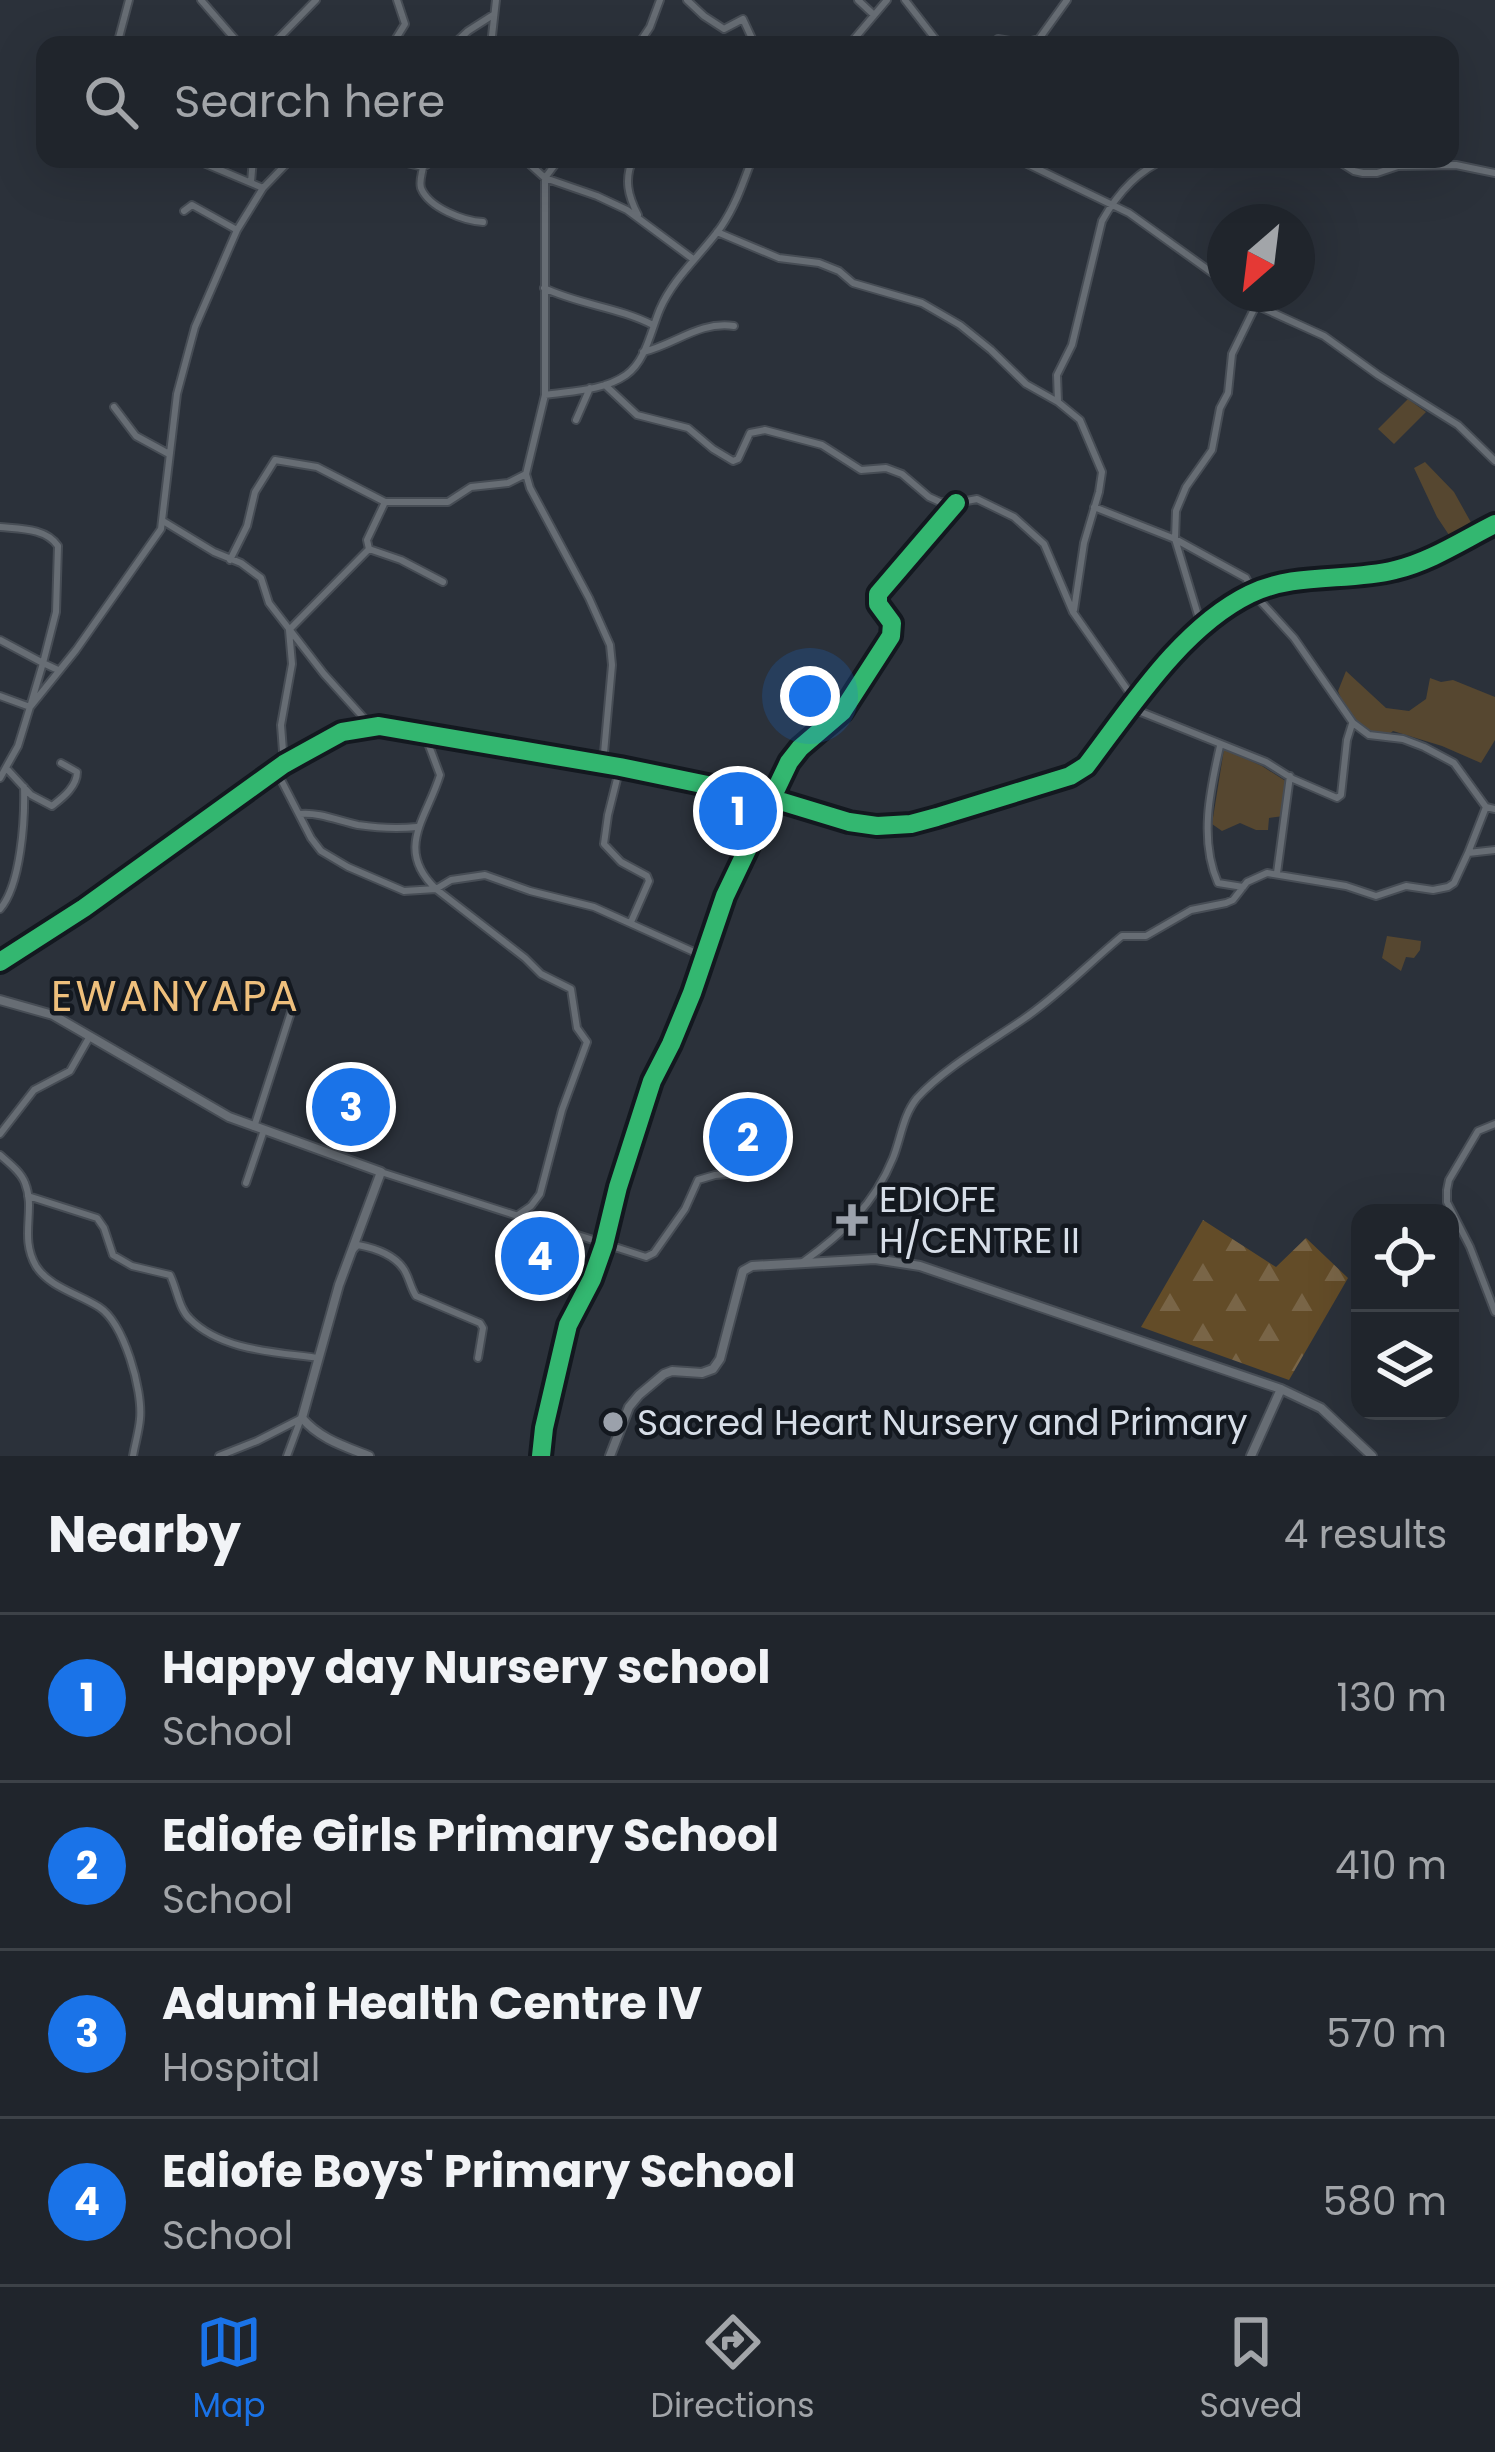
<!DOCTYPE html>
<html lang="en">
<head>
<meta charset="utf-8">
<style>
	body { margin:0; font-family:Poppins,sans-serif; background:#2d3138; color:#f1f3f6 }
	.controls { position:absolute; right:36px; bottom:36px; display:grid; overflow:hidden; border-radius:24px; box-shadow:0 12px 48px #0002 }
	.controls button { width:108px; height:108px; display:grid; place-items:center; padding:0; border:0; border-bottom:3px solid #3d4248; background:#20252c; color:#f1f3f6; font:60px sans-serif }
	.compass { position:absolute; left:1207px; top:204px; width:108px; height:108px; border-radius:50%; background:#20252c; box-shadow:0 12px 48px #0002; rotate:208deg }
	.you { position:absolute; left:810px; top:696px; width:42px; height:42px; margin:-30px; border:9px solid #fff; border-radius:50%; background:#1a73e8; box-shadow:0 0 0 18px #1a73e833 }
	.badge { display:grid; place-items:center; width:78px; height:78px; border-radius:50%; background:#1a73e8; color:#fff; font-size:39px; font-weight:700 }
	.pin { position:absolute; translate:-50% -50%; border:6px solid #fff; box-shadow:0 3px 12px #0006 }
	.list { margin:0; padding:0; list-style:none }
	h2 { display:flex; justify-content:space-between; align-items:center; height:156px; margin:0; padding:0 48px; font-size:51px }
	h2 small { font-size:39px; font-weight:400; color:#a2a5a9 }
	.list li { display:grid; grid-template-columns:78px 1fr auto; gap:36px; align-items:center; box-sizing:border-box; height:168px; padding:0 48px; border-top:3px solid #3d4248 }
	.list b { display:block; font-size:45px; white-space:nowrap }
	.list p { margin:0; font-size:39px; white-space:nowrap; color:#a2a5a9 }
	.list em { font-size:39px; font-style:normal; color:#a2a5a9 }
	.icon { flex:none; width:66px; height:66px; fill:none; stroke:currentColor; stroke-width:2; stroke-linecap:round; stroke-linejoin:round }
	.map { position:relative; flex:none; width:1495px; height:1456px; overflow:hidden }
	.search { position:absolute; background:#20252c; box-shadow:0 12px 48px #0002; left:36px; right:36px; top:36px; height:132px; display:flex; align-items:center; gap:30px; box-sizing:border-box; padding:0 42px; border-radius:24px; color:#a2a5a9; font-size:45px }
	.sheet { height:828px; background:#20252c }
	nav { display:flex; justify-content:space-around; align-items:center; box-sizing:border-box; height:168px; border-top:3px solid #3d4248; background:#20252c; font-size:33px; color:#a2a5a9 }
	nav a { display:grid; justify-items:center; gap:6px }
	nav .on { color:#1a73e8 }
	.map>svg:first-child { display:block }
</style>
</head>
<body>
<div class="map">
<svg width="1495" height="1456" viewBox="0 0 1495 1456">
	<defs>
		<pattern id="forest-firs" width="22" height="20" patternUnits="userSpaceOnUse" patternTransform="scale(3)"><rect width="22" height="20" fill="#634c28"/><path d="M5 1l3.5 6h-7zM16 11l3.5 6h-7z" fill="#796547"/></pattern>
	</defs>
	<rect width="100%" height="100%" fill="#2b313a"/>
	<path fill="#564730" d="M1408,399L1426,412L1394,444L1378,429Z
		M1425,462L1454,492L1473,526L1451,538L1437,517L1414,468Z
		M1346,671L1386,708L1409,711L1426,699L1430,678L1441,682L1453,680L1495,697V740L1481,763L1442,746L1393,731L1384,738C1361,731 1346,713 1338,691Z
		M1224,749L1262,766L1287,782L1284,816L1269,818L1268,830H1256L1240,823L1222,831L1212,824Z
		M1387,936L1421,941L1420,950L1414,958L1406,957L1401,971L1382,958Z"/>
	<path fill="url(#forest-firs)" d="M1203,1220L1276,1267L1306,1238L1348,1278L1289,1380L1141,1327Z"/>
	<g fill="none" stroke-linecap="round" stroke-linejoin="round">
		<g stroke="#474d55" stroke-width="10">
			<path id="minor" d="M201,0L240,45
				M687,0L704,16L724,29L743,19L755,45
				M858,0L874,15
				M905,0L940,45
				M117,45L129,0
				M272,45L316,0
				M392,45L405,24L397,0
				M453,45L468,31L493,15
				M491,45L496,0
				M638,45L650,27L660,0
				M849,45L887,0
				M990,45L998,39L1023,43L1039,39L1067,0
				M194,159L263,188
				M391,159L423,167L435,159
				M524,159L545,178L597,196L627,210L693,259
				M559,159L545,178V395L526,474L530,488L589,598L610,645L612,665L603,764
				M633,159C624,179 628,196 638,215
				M739,159L751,162
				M1017,159L1129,213L1225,282
				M1211,159L1254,163L1292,159
				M1335,159L1354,171L1363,173H1377L1398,166L1456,165L1495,173
				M423,167C422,174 419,181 421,188C429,208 464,221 483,222
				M251,182L253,159
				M184,211L192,205L237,230
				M717,232L779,258L819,263L839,271L853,283L922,303L960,325L991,350L1026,384L1058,402
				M544,288C580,305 618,307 653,325
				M1240,294L1256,305L1324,336L1378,375L1458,425L1495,461
				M643,352C676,344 699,321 734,326
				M605,385L637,415L688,428L713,449L733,461L738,459L750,433L765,430L822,445L861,470L886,468L902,474L929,497L940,502L956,503L977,499L1014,517L1044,544L1073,612L1136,702
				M545,395C571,391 603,391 626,375C646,361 651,330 660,309C674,277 701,255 721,227C736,205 743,183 752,159
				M114,407L136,436L169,454
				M576,420L590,388
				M1094,507L1175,539L1246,578L1253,593L1294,638L1353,723L1369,735L1403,739L1424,747L1454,763L1486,807L1495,809
				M163,521L214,552L241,563L261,578L269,603L324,674L371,726
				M0,527C20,529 46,528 58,546L56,612L43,663L58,670
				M369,549L401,560L443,582
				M230,560L247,526L255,492L275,460L317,467L385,502H448L471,487L508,483L526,474
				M1074,610L1084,543L1099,492L1102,472L1080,420L1058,402L1057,375L1072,345L1102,221C1117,194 1137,171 1166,159
				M1201,625L1175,539L1176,511L1186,487L1212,450L1220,408L1228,393L1232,354L1256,305
				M0,640L43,663L30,707L0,696
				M1131,708L1266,762L1293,779L1337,798L1341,795L1347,740L1352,724
				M425,735L440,775C427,818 394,849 436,889L525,958L541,974L571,989L577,1028L587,1042L562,1110L540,1194L531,1206L518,1215
				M1220,746C1210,790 1199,840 1218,883L1243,887
				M284,764L281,725L292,664L289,630L369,549L367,540L385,502
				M620,767L608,815L604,844L621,862L647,876L649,881L631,922
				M7,769L31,795L52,806C62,798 77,787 77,772L61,763
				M276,770L311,838L321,851L348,867L404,891L436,889L451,880L485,875L530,891L594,907L705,957
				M0,778L18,746L30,707L76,650L161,529L177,394L195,327L237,230L263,188L291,159
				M300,814C319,812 339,821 358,825C378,828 397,829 417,827
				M1468,853L1486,807
				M1277,873L1290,776
				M0,909C21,885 25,819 24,787
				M1495,1124L1478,1131L1449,1180L1447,1190V1202L1470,1247L1495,1312
				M254,1127L292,1009
				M0,1134L34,1090L70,1071L90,1036
				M0,1155C9,1163 21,1172 25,1183C36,1210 19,1237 36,1266C49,1287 79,1294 99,1307C124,1323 143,1390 140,1419C139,1431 135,1444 133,1456
				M381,1172L646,1257L654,1253L685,1209L698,1180L715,1175L739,1173L751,1153L769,1151
				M246,1183L264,1130
				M28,1196L97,1218L104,1228L113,1255L132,1266L170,1275C177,1289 179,1309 190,1319C222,1351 276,1352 318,1358
				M352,1251L358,1245C374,1248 393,1254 403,1268C409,1276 410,1287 416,1296L480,1323L483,1328L478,1358
				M803,1262C842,1234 874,1205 893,1158C901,1138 903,1115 917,1098C943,1069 990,1042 1022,1020C1058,996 1089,963 1122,936H1146L1191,910L1226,903L1233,900L1247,882L1267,873L1346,886L1376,896L1406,886L1433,890L1448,887L1454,883L1468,853L1495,850
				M219,1456L257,1441L302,1418
				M287,1456L300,1421
				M541,1456L544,1428L568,1325L592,1279L604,1245L618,1187L652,1081L671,1044L692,993L725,896L789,762L800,748L842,712L891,636L892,623L878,604V594L956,503"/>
		</g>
		<g stroke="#474d55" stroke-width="12">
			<path id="tertiary" d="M0,962L84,908L284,764L342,732L379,726L620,767L770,798L849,822L877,826L911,824L937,817L1070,776L1086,766C1131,707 1182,627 1250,594C1295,572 1348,582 1395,570C1430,562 1463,540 1495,524
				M0,1000L53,1015L229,1117L381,1172L339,1285L302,1418C320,1439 344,1446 369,1456
				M610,1456L629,1407L639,1395L664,1374L672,1371L702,1373L713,1369L720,1359L743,1271L752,1266L875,1259L920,1266L1281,1389L1321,1408L1372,1456
				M1251,1456L1281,1389"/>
		</g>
		<use href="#minor" stroke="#676d74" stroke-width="6"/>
		<use href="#tertiary" stroke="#676d74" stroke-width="8"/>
		<g stroke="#13181f" stroke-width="26">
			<path id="cycleway" d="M0,962L84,908L284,764L342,732L379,726L620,767L770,798L849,822L877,826L911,824L937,817L1070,776L1086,766C1131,707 1182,627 1250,594C1295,572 1348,582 1395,570C1430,562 1463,540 1495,524
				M541,1456L544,1428L568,1325L592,1279L604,1245L618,1187L652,1081L671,1044L692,993L725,896L789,762L800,748L842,712L891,636L892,623L878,604V594L956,503"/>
		</g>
		<use href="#cycleway" stroke="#33b770" stroke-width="18"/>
	</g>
	<g fill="#9ba1ab" stroke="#13181f" stroke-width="4.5">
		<path d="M846 1202h12v12h12v12h-12v12h-12v-12h-12v-12h12z"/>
		<circle cx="613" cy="1422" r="12"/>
	</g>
	<g text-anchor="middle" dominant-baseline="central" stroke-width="9" stroke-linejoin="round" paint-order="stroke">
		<g font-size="36" fill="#d7dee8" stroke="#13181f" text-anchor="start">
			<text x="879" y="1199">EDIOFE<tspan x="879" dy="41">H/CENTRE II</tspan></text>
			<text x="637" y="1422">Sacred Heart Nursery and Primary</text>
		</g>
		<g font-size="42" letter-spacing="3" fill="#eebf7c" stroke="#13181f">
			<text x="176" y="996">EWANYAPA</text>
		</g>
	</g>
</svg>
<div class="controls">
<button><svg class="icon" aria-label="locate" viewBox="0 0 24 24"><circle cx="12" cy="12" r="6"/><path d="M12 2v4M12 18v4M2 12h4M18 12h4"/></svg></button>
<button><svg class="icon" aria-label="layers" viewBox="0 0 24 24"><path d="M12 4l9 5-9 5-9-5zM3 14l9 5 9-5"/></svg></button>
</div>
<svg class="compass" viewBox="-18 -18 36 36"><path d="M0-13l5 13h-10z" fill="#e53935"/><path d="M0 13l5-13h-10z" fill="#a2a5a9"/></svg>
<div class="you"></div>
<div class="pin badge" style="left:738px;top:811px">1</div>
<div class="pin badge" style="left:748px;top:1137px">2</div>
<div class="pin badge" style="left:351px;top:1107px">3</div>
<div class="pin badge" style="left:540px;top:1256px">4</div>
<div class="search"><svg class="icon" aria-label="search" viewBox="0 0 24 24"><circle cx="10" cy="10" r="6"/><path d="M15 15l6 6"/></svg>Search here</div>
</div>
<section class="sheet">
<h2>Nearby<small>4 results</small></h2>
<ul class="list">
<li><span class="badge">1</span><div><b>Happy day Nursery school</b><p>School</p></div><em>130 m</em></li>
<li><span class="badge">2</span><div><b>Ediofe Girls Primary School</b><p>School</p></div><em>410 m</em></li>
<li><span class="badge">3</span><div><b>Adumi Health Centre IV</b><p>Hospital</p></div><em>570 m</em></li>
<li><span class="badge">4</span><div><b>Ediofe Boys' Primary School</b><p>School</p></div><em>580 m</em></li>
</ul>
</section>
<nav>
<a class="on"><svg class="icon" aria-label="map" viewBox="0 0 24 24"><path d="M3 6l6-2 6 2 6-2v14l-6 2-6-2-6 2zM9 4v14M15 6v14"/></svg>Map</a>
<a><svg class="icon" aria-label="directions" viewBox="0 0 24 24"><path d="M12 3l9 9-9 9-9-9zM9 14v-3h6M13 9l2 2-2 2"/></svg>Directions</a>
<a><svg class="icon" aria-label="saved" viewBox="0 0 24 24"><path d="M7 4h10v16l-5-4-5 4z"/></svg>Saved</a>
</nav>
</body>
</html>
